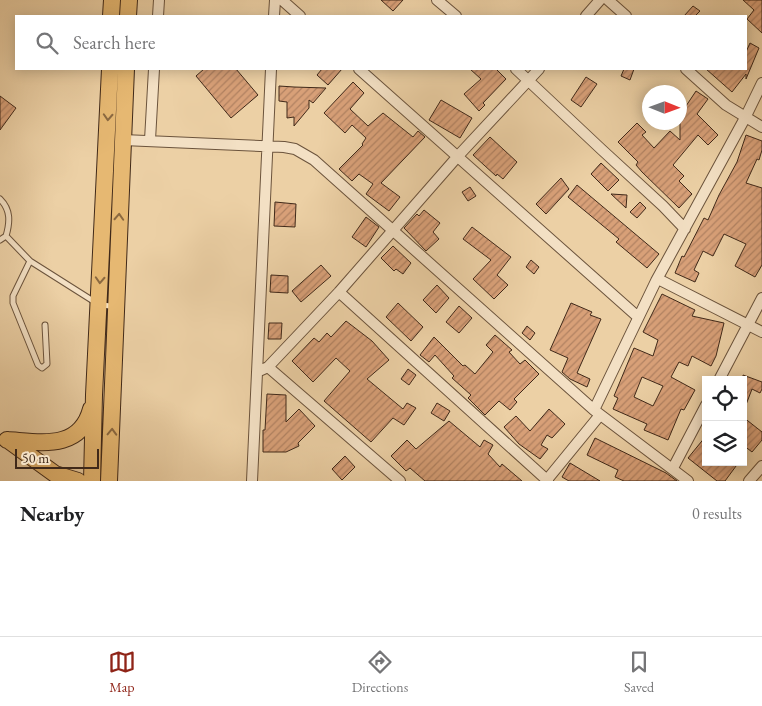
<!DOCTYPE html>
<html lang="en">
<head>
<meta charset="utf-8">
<style>
	body { margin:0; font-family:"EB Garamond",serif; background:#f2f2f2; color:#202124 }
	.controls { position:absolute; right:15px; bottom:15px; display:grid; overflow:hidden; border-radius:0px; box-shadow:0 2px 12px #0003 }
	.controls button { width:45px; height:45px; display:grid; place-items:center; padding:0; border:0; border-bottom:1px solid #e0e0e0; background:#fff; color:#202124; font:25px sans-serif }
	.compass { position:absolute; left:642px; top:85px; width:45px; height:45px; border-radius:50%; background:#fff; box-shadow:0 2px 12px #0003; rotate:91deg }
	.scale { position:absolute; left:15px; bottom:12px; width:84px; box-sizing:border-box; padding-left:5px; border:2px solid #402919; border-top:0; font-size:14px; line-height:18px; white-space:nowrap; color:#402919; -webkit-text-stroke:4px #f3e0c4; paint-order:stroke }
	.list { margin:0; padding:0; list-style:none }
	h2 { display:flex; justify-content:space-between; align-items:center; height:65px; margin:0; padding:0 20px; font-size:21px }
	h2 small { font-size:16px; font-weight:400; color:#757577 }
	.icon { flex:none; width:28px; height:28px; fill:none; stroke:currentColor; stroke-width:2; stroke-linecap:round; stroke-linejoin:round }
	.map { position:relative; flex:none; width:762px; height:481px; overflow:hidden }
	.search { position:absolute; background:#fff; box-shadow:0 2px 12px #0003; left:15px; right:15px; top:15px; height:55px; display:flex; align-items:center; gap:12px; box-sizing:border-box; padding:0 18px; border-radius:0px; color:#757577; font-size:19px }
	.sheet { height:155px; background:#fff }
	nav { display:flex; justify-content:space-around; align-items:center; box-sizing:border-box; height:70px; border-top:1px solid #e0e0e0; background:#fff; font-size:14px; color:#757577 }
	nav a { display:grid; justify-items:center; gap:2px }
	nav .on { color:#8f2418 }
	.map>svg:first-child { display:block }
</style>
</head>
<body>
<div class="map">
<svg width="762" height="481" viewBox="0 0 762 481">
	<defs>
		<pattern id="building-hatch" width="6" height="6" patternUnits="userSpaceOnUse" patternTransform="scale(1.25)"><rect width="6" height="6" fill="#d8a078"/><path d="M-1 1l2-2M0 6l6-6M5 7l2-2" fill="none" stroke="#b18262"/></pattern>
	</defs>
	<rect width="100%" height="100%" fill="#ecd0a5"/>
	<filter id="stains"><feTurbulence type="fractalNoise" baseFrequency=".004" numOctaves="4"/><feColorMatrix values="0 0 0 0 .2 0 0 0 0 .09 0 0 0 0 .02 0 0 0 .5 -.17"/></filter>
	<radialGradient id="worn" r=".72"><stop offset=".6" stop-color="#630" stop-opacity="0"/><stop offset="1" stop-color="#630" stop-opacity=".3"/></radialGradient>
	<path fill="url(#building-hatch)" stroke="#402919" fill-rule="evenodd" d="M381,0H403L393,11Z
		M743,0H762V33L747,19L754,10Z
		M693,6L700,11L695,16H684Z
		M750,43L759,48L746,79V74L732,92L706,69H746V52Z
		M204,69H236L258,95L231,118L196,76Z
		M322,69H342L328,85L317,75Z
		M470,69H496L506,79L483,103L485,105L479,111L464,94L481,79Z
		M624,69H634L630,80L621,76Z
		M586,77L597,84L581,107L571,100Z
		M353,82L364,93L350,109L368,126L383,113L413,137L418,131L425,137L381,183L400,197L389,211L366,194L373,184L359,174L352,181L339,169L363,145L362,144L366,138L352,125L345,133L324,113Z
		M279,86L294,87L326,88L313,103L309,100V108L294,126V117L287,118V102L279,101Z
		M696,91L708,99L697,114L718,135L708,145L698,135L673,165L684,176L679,181L692,194L679,208L642,172L636,165L638,162L618,142L637,123L646,132L642,135L654,148L670,131L680,140V115Z
		M0,96L16,108L0,130Z
		M441,100L472,118L460,138L429,120Z
		M746,135L762,141V150L759,160L757,159L746,183L762,188V265L755,277L735,266L746,244L724,234L713,256L703,251L694,270L699,273L695,282L675,273L682,256L684,257L704,218L708,220L719,195L737,162Z
		M490,137L517,162L503,179L497,174L496,176L473,155Z
		M601,163L619,180L608,191L591,174Z
		M561,178L569,189L546,214L536,204Z
		M577,185L659,254L647,268L616,242L619,239L568,197Z
		M470,187L476,196L468,201L462,192Z
		M611,194L627,195L626,208Z
		M275,202L296,204L295,227L274,226Z
		M640,202L646,208L637,218L630,212Z
		M424,210L440,223L433,232L439,239L426,251L404,228L417,214L419,216Z
		M366,217L379,227L366,247L352,237Z
		M472,227L511,257L497,275L508,285L494,299L473,279L491,260L463,239Z
		M393,246L411,263L403,274L396,269L394,271L381,258Z
		M531,260L539,267L534,274L526,267Z
		M321,265L331,276L301,302L292,291Z
		M271,275L288,276V293L270,292Z
		M437,285L449,298L436,313L423,300Z
		M662,294L695,310L692,316L724,323L716,356L711,366L692,356L688,366L679,362L671,377L695,390L684,410L681,409L668,440L644,430L647,424L613,409L618,398L614,396L634,348L653,356L658,340L643,332ZM642,377L663,386L653,406L634,397Z
		M398,303L423,327L411,341L386,317Z
		M571,303L592,312L590,315L601,319L577,373L590,379L587,387L570,379L562,372L568,358L550,350Z
		M459,306L472,318L459,333L446,322Z
		M346,321L372,341L389,360L367,379L403,409L407,403L416,408L404,425L393,418L371,442L324,401L350,371L336,358L313,382L292,361L314,338L319,342L327,333L331,337Z
		M269,323H282L281,339H268Z
		M527,326L535,333L530,340L522,333Z
		M495,335L512,350L509,352L520,364L525,360L539,374L514,399L517,402L510,410L499,401L485,415L468,398L471,395L452,378L454,376L435,355L429,362L420,355L434,337L463,366L465,365L475,374L493,352L486,345Z
		M408,369L416,375L409,385L401,379Z
		M743,375L762,382V389L760,393L752,389L744,410Z
		M267,394L286,395V422L299,409L315,426L298,443L299,446L286,452H263V430H265Z
		M437,403L450,411L444,421L431,413Z
		M549,409L565,424L552,438L547,435L541,445L548,449L540,459L519,444L504,427L516,416L530,431Z
		M743,417L762,432V440L752,452L743,445Z
		M449,421L480,447L484,440L493,445L488,454L500,467L502,464L522,481H425L410,468L406,471L391,456L407,440L416,449Z
		M706,436V462H739L725,481H717L688,458Z
		M595,438L666,473L677,481H624L615,477L618,470L587,455Z
		M345,456L355,467L342,480L332,469Z
		M570,463L600,481H569L562,477Z"/>
	<g fill="none" stroke-linecap="round" stroke-linejoin="round">
		<g stroke="#6b533c" stroke-width="7">
			<path id="lane" d="M0,199C11,210 10,222 6,236L0,240
				M6,236L30,261L98,304L115,307
				M30,261L13,296V303L38,365L42,368L47,364L45,325"/>
		</g>
		<g stroke="#6b533c" stroke-width="12">
			<path id="street" d="M282,0L300,16
				M437,0L456,16
				M608,0L626,16
				M158,16L159,0
				M274,16L275,0
				M586,16L600,0
				M359,69L638,317
				M516,69L601,149L663,206L685,229
				M686,69L726,105L762,127
				M123,140L284,147L295,149L314,160L594,410L688,481
				M150,140L154,69
				M658,279L762,332
				M339,292L548,481
				M268,367L400,481
				M257,372L268,367L339,292L458,156L539,69
				M719,380L762,298
				M594,410L656,281L745,118L762,83
				M673,468L706,405
				M252,481L271,69
				M546,481L600,415
				M749,481L762,466"/>
		</g>
		<g stroke="#402919" stroke-width="18">
			<path id="primary" d="M111,16L112,0
				M128,16L129,0
				M7,440C40,442 80,451 91,409
				M8,440L55,474L78,481
				M92,481L94,395L110,69
				M109,481L126,69"/>
		</g>
		<use href="#lane" stroke="#f3e0c4" stroke-width="5"/>
		<use href="#street" stroke="#f3e0c4" stroke-width="10"/>
		<use href="#primary" stroke="#e6b872" stroke-width="16"/>
	</g>
	<defs><path id="oneway-chevron" d="M-2-3.5L2.5 0L-2 3.5" fill="none" stroke-width="1.6" stroke-linecap="round" stroke-linejoin="round" transform="scale(1.25)"/></defs>
	<g stroke="#8b6941">
		<use href="#oneway-chevron" transform="translate(108 117) rotate(93)"/>
		<use href="#oneway-chevron" transform="translate(119 217) rotate(-87)"/>
		<use href="#oneway-chevron" transform="translate(100 280) rotate(93)"/>
		<use href="#oneway-chevron" transform="translate(112 432) rotate(-88)"/>
	</g>
	<rect width="100%" height="100%" filter="url(#stains)"/>
	<rect width="100%" height="100%" fill="url(#worn)"/>
</svg>
<div class="controls">
<button><svg class="icon" aria-label="locate" viewBox="0 0 24 24"><circle cx="12" cy="12" r="6"/><path d="M12 2v4M12 18v4M2 12h4M18 12h4"/></svg></button>
<button><svg class="icon" aria-label="layers" viewBox="0 0 24 24"><path d="M12 4l9 5-9 5-9-5zM3 14l9 5 9-5"/></svg></button>
</div>
<svg class="compass" viewBox="-18 -18 36 36"><path d="M0-13l5 13h-10z" fill="#e53935"/><path d="M0 13l5-13h-10z" fill="#757577"/></svg>
<div class="scale">50 m</div>
<div class="search"><svg class="icon" aria-label="search" viewBox="0 0 24 24"><circle cx="10" cy="10" r="6"/><path d="M15 15l6 6"/></svg>Search here</div>
</div>
<section class="sheet">
<h2>Nearby<small>0 results</small></h2>
<ul class="list">
</ul>
</section>
<nav>
<a class="on"><svg class="icon" aria-label="map" viewBox="0 0 24 24"><path d="M3 6l6-2 6 2 6-2v14l-6 2-6-2-6 2zM9 4v14M15 6v14"/></svg>Map</a>
<a><svg class="icon" aria-label="directions" viewBox="0 0 24 24"><path d="M12 3l9 9-9 9-9-9zM9 14v-3h6M13 9l2 2-2 2"/></svg>Directions</a>
<a><svg class="icon" aria-label="saved" viewBox="0 0 24 24"><path d="M7 4h10v16l-5-4-5 4z"/></svg>Saved</a>
</nav>
</body>
</html>
